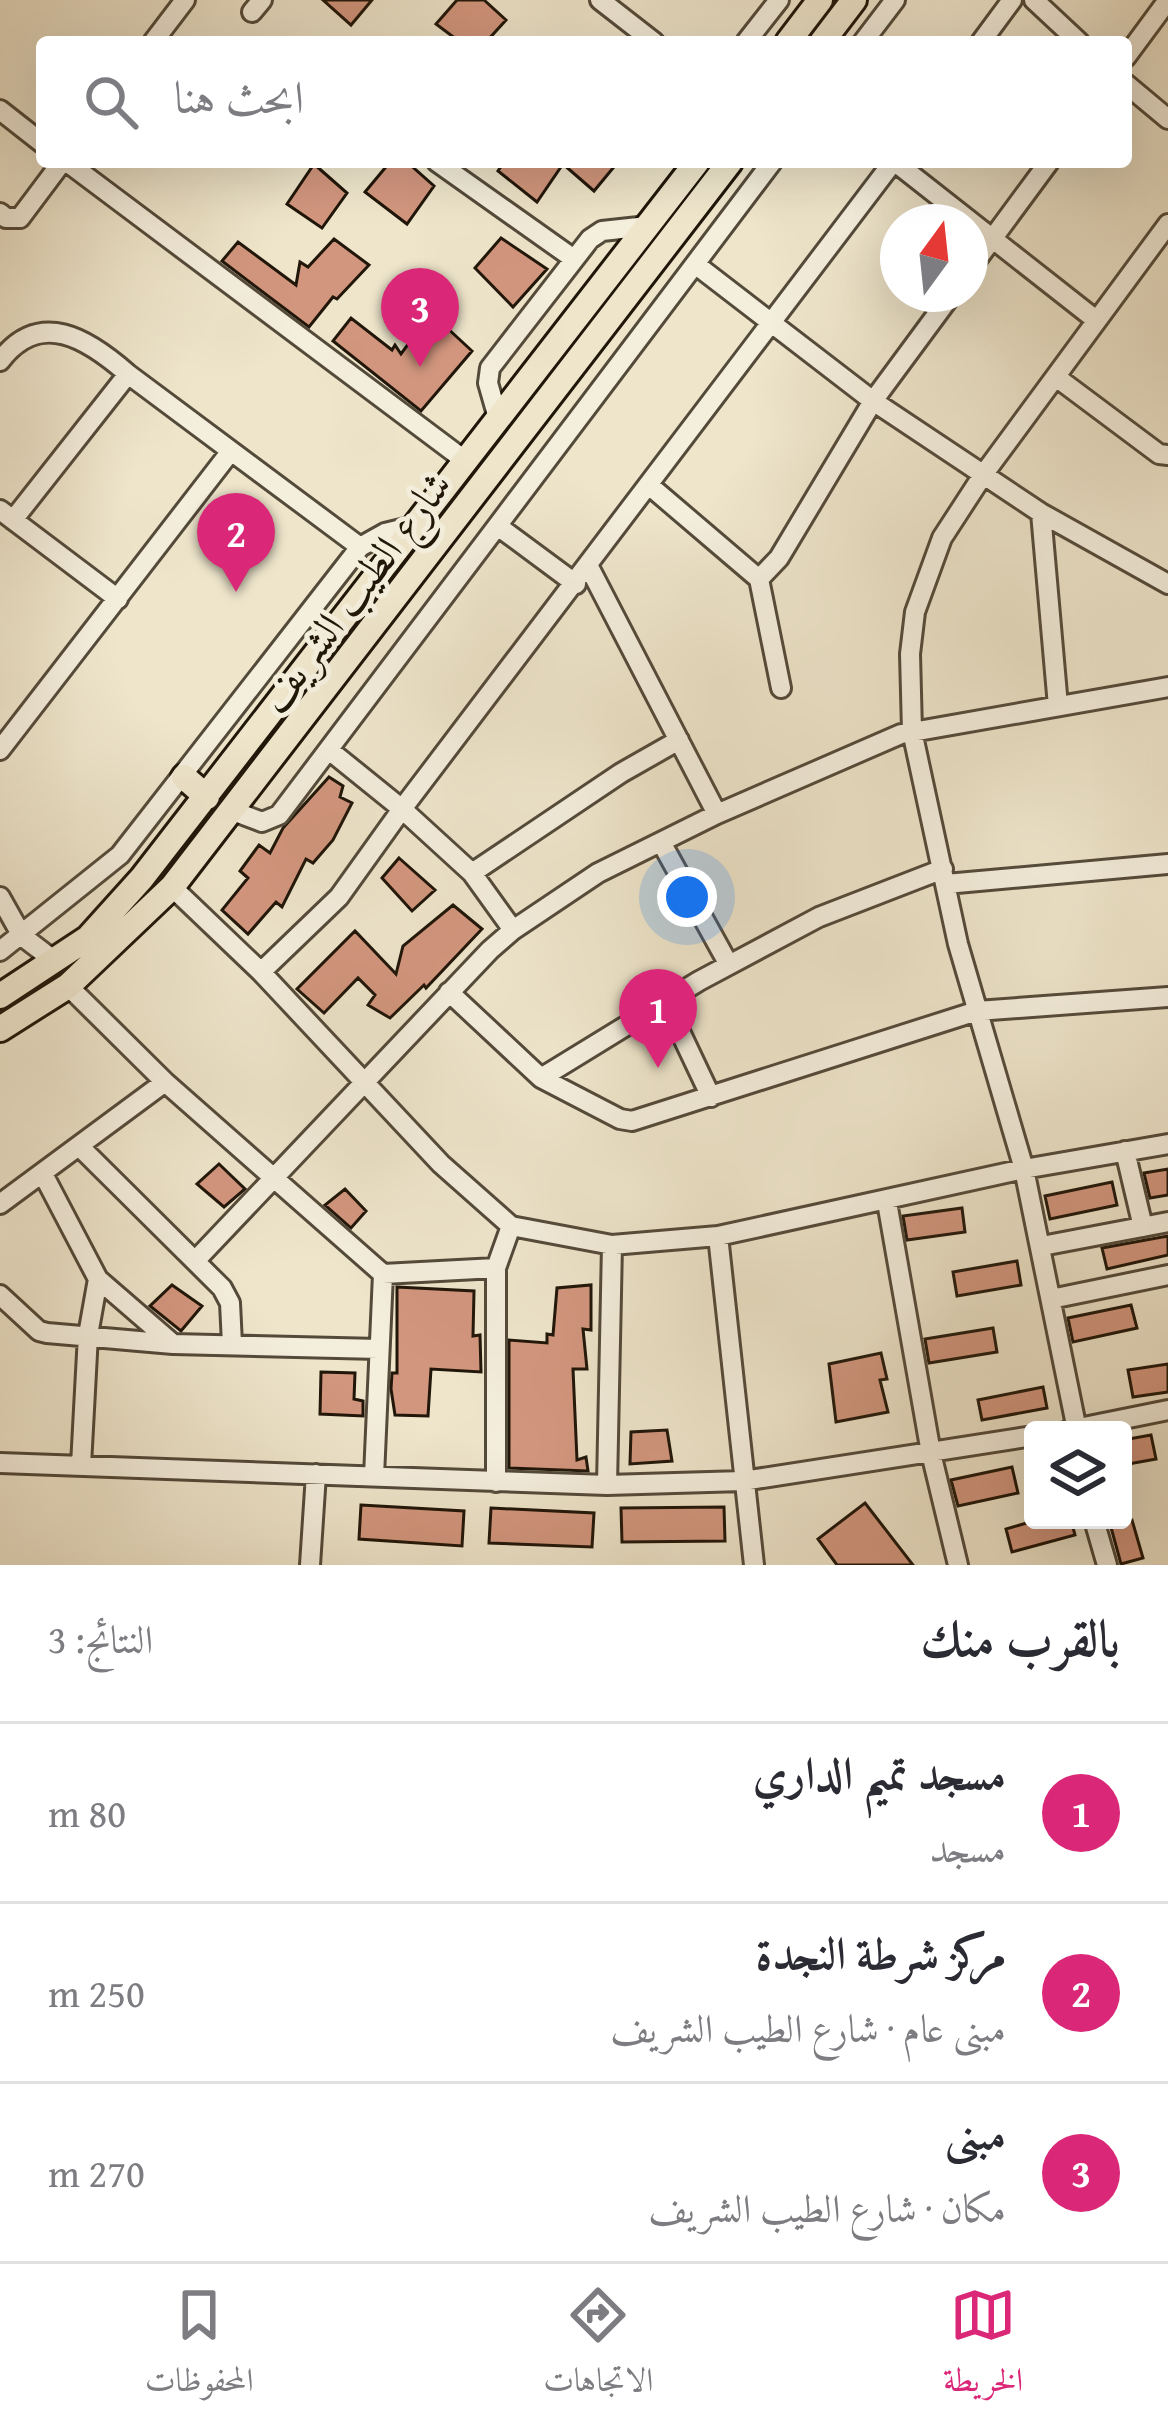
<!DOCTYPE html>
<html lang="ar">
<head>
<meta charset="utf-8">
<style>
	body { margin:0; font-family:"Gentium Book Plus",Amiri,serif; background:#f7f7f7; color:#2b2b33; direction:rtl }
	.controls { position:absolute; right:36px; bottom:36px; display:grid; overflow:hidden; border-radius:12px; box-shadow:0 12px 48px #0002 }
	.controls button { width:108px; height:108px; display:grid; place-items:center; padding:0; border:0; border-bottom:3px solid #e1e1e2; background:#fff; color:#2b2b33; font:60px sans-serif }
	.compass { position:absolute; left:880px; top:204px; width:108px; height:108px; border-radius:50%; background:#fff; box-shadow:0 12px 48px #0002; rotate:15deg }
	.you { position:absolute; left:687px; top:897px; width:42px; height:42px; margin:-30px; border:9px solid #fff; border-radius:50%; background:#1a73e8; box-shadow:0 0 0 18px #1a73e833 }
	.badge { display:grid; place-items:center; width:78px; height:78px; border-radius:50%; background:#db2777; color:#fff; font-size:39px; font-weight:700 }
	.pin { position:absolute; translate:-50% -99px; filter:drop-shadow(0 3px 6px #0008) }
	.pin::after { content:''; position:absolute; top:63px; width:42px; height:36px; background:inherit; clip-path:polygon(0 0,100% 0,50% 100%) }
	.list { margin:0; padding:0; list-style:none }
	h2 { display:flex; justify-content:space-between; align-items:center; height:156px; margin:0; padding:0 48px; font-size:51px }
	h2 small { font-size:39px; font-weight:400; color:#7c7c81 }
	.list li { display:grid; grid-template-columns:78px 1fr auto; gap:36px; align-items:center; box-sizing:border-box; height:180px; padding:0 48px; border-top:3px solid #e1e1e2 }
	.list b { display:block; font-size:45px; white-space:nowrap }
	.list p { margin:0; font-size:39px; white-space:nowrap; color:#7c7c81 }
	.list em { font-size:39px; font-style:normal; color:#7c7c81 }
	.icon { flex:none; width:66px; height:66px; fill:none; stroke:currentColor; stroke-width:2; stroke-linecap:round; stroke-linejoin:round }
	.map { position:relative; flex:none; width:1168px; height:1565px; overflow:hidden; direction:ltr }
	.search { position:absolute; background:#fff; box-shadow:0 12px 48px #0002; left:36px; right:36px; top:36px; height:132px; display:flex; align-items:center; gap:30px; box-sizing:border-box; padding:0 42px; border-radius:12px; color:#7c7c81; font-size:45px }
	.sheet { height:696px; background:#fff }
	nav { display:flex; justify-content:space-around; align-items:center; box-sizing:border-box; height:168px; border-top:3px solid #e1e1e2; background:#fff; font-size:33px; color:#7c7c81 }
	nav a { display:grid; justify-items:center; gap:6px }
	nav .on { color:#db2777 }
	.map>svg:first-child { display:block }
</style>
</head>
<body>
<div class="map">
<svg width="1168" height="1565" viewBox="0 0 1168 1565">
	<rect width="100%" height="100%" fill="#eee5cb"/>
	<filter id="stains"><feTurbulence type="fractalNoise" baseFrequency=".00167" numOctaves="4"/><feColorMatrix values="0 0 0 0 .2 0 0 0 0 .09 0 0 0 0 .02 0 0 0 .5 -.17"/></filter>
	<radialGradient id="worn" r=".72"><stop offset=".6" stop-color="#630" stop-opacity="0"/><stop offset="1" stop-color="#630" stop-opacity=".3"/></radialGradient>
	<path fill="#d2967e" stroke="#201609" stroke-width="3" d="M323,0H372L351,25Z
		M457,0H484L506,20L486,42H460L436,24Z
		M390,162H407L434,186L407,224L365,192Z
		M504,162H618L594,191L563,164L537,202L498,171Z
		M314,164L347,193L322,228L287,204Z
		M501,238L547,269L513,307L475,268Z
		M334,239L369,265L337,299L333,297L309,327L222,261L238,242L296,285L300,262L308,267Z
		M431,313L472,351L421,411L333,341L351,318L392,350L395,345L401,354Z
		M329,777L343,786L340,797L352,803L333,840L313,863L306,859L282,907L276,902L248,934L222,910L248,878L240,871L259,845L270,853L283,828Z
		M399,858L435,890L412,911L382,878Z
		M453,905L482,929L426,988L424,985L390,1018L368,1005L375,995L358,978L324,1013L297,989L355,931L396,974L403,946Z
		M219,1164L245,1189L224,1207L197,1184Z
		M1168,1169V1195L1150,1198L1144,1173Z
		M1112,1182L1117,1205L1050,1219L1045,1196Z
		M345,1189L366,1211L351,1228L325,1205Z
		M962,1208L965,1232L907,1240L903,1216Z
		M1168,1236V1255L1107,1269L1102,1248Z
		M1017,1261L1021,1285L957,1296L953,1272Z
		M172,1285L202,1306L181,1331L150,1306Z
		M591,1285V1330L583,1329L587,1369H573L577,1460L586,1457L588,1471L509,1468V1340L547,1343V1334L553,1335L557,1288Z
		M397,1287L474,1291L473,1336L480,1335L481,1372L431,1369L428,1416L395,1415L391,1389L392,1373H397Z
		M1131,1305L1137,1328L1073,1342L1068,1318Z
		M993,1328L997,1352L929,1363L925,1339Z
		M881,1353L887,1379L880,1380L888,1412L836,1422L829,1364Z
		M1168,1364V1392L1133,1397L1128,1370Z
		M321,1372L355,1373L354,1399L363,1401V1416L320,1414Z
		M1043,1387L1047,1408L982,1420L978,1400Z
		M667,1430L672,1461L630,1464L631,1432Z
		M1151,1435L1156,1459L1123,1465V1440Z
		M1012,1467L1018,1493L958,1506L951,1480Z
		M865,1503L913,1565H837L818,1539Z
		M361,1505L464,1511L462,1546L359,1539Z
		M724,1507L725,1541L622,1542L621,1508Z
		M491,1508L594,1513L592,1547L489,1543Z
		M1037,1520H1071L1075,1535L1012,1552L1006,1529Z
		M1109,1520H1132L1143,1558L1121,1564Z"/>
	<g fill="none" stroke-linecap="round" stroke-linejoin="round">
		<g stroke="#544a3a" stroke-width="24">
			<path id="minor" d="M600,0L654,42
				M1034,0L1079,42
				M252,12L262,0
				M153,42L185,0
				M746,42L779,0
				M863,42L895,0
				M981,42L1012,0
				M1126,57L1168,0
				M1126,84L1168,119
				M0,110L42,143
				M67,162L463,459
				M437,162L574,259
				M895,162L1096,320
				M0,213L6,218H20L62,162
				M695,264L873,401L1041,513L1168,584
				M970,269L1049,162
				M0,361C40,308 88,339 128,374
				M1056,377L1159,454L1168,455
				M498,418L488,383L490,368L590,239L602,231L648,226
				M650,486L759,579L781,688
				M0,510L118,599
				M1041,513L1058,706
				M13,520L128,374L360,547
				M499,527L576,584
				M589,567L717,814
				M759,579L779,558L873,401L952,294
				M0,750L231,451
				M329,750L402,809L472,873L513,930
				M233,811L262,822L279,815L772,162
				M661,842L729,965
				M472,873L621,773L679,740
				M946,884L1168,864
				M172,887L261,972L441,1164L511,1226L612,1245L718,1236L1024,1169L1168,1144
				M0,897L22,936L56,962
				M0,951L120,855L360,547L385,533L414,526
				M261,972L339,897L402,809L893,162
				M68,986L165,1082L383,1274L374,1476
				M449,992L541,1078L620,1119L632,1121L977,1011L1168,997
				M666,1002L711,1097
				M541,1078L699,981L819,917L943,869
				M79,1146L222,1288L230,1303L232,1344
				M1125,1151L1143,1227
				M43,1174L98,1279L88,1335L81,1465
				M887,1202L931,1453L958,1565
				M0,1204L165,1082
				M718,1236L754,1565
				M1042,1246L1168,1222
				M195,1261L490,950L513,930L598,873L717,814L901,734L1168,687
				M383,1274L496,1268
				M98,1279L172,1343
				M0,1295L39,1331L47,1333L173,1344L379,1349
				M1051,1299L1168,1275
				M1069,1430L1168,1410
				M1077,1430L1024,1169L958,944L912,731L910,654L915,612L942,538L983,475L1168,224
				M0,1463L607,1485L743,1481L1033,1436
				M496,1482V1268L511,1226
				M607,1485L612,1245
				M1094,1520L1107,1565
				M310,1565L316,1474"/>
		</g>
		<g stroke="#201609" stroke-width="30">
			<path id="major" d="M788,42L820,0
				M822,42L854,0
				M184,777L207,797
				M0,996L88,938L142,878L697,162
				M0,1029L68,986L172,887L730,162"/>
		</g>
		<use href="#minor" stroke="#f4eedd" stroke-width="18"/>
		<use href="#major" stroke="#eee5cb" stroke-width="24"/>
	</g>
	<g text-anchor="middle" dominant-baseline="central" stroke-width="10" stroke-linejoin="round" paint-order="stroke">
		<g font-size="42" fill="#201609" stroke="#f4eedd">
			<text transform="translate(354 591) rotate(-53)">شارع الطيب الشريف</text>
		</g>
	</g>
	<rect width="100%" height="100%" filter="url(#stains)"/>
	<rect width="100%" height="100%" fill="url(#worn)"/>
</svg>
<div class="controls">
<button><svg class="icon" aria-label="layers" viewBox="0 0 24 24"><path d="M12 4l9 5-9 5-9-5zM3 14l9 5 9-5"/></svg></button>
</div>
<svg class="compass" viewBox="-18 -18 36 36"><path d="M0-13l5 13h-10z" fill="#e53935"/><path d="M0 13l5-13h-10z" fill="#7c7c81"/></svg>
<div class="you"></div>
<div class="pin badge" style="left:658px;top:1068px">1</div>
<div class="pin badge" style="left:236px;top:592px">2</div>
<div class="pin badge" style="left:420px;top:367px">3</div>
<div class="search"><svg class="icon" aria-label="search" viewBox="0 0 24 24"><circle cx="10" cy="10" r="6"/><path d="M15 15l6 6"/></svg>ابحث هنا</div>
</div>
<section class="sheet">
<h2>بالقرب منك<small>النتائج: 3</small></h2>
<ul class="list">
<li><span class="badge">1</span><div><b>مسجد تميم الداري</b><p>مسجد</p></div><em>80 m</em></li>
<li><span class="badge">2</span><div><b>مركز شرطة النجدة</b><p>مبنى عام · شارع الطيب الشريف</p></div><em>250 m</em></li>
<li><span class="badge">3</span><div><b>مبنى</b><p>مكان · شارع الطيب الشريف</p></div><em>270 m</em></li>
</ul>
</section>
<nav>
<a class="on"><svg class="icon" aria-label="map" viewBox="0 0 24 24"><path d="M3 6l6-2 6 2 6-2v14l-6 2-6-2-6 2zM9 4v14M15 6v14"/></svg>الخريطة</a>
<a><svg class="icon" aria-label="directions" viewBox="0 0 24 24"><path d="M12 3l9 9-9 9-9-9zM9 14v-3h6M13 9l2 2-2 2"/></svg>الاتجاهات</a>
<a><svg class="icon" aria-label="saved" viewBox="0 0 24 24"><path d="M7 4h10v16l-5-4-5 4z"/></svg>المحفوظات</a>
</nav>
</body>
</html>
